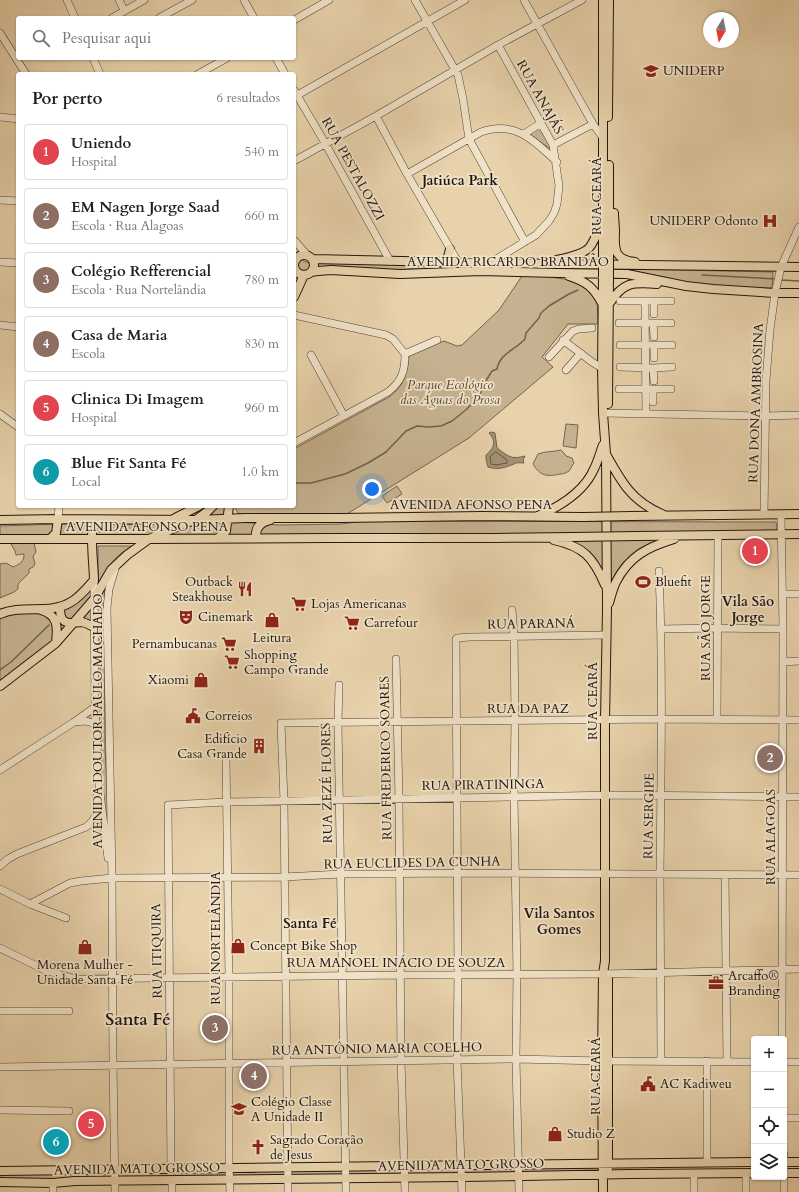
<!DOCTYPE html>
<html lang="pt">
<head>
<meta charset="utf-8">
<style>
	body { margin:0; font-family:Cardo,serif; background:#f6f6f6; color:#222 }
	.controls { position:absolute; right:12px; bottom:12px; display:grid; overflow:hidden; border-radius:4px; box-shadow:0 1px 3px #0004 }
	.controls button { width:36px; height:36px; display:grid; place-items:center; padding:0; border:0; border-bottom:1px solid #e0e0e0; background:#fff; color:#222; font:20px sans-serif }
	.compass { position:absolute; left:703px; top:12px; width:36px; height:36px; border-radius:50%; background:#fff; box-shadow:0 1px 3px #0004; rotate:190deg }
	.you { position:absolute; left:372px; top:489px; width:14px; height:14px; margin:-10px; border:3px solid #fff; border-radius:50%; background:#1a73e8; box-shadow:0 0 0 6px #1a73e833 }
	.badge { display:grid; place-items:center; width:26px; height:26px; border-radius:50%; background:#db2777; color:#fff; font-size:13px; font-weight:700 }
	.pin { position:absolute; translate:-50% -50%; border:2px solid #fff; box-shadow:0 1px 4px #0006 }
	.list { margin:0; padding:0; list-style:none }
	h2 { display:flex; justify-content:space-between; align-items:center; height:52px; margin:0; padding:0 16px; font-size:17px }
	h2 small { font-size:13px; font-weight:400; color:#767676 }
	.list li { display:grid; grid-template-columns:26px 1fr auto; gap:12px; align-items:center; box-sizing:border-box; height:56px; margin:0 8px 8px; padding:0 8px; border:1px solid #e0e0e0; border-radius:4px }
	.list b { display:block; font-size:15px; white-space:nowrap }
	.list p { margin:0; font-size:13px; white-space:nowrap; color:#767676 }
	.list em { font-size:13px; font-style:normal; color:#767676 }
	.icon { flex:none; width:22px; height:22px; fill:none; stroke:currentColor; stroke-width:2; stroke-linecap:round; stroke-linejoin:round }
	.map { position:relative; flex:none; width:799px; height:1192px; overflow:hidden }
	.search { position:absolute; background:#fff; box-shadow:0 1px 3px #0004; left:16px; top:16px; width:280px; height:44px; display:flex; align-items:center; gap:10px; box-sizing:border-box; padding:0 14px; border-radius:4px; color:#767676; font-size:15px }
	.panel { position:absolute; background:#fff; box-shadow:0 1px 3px #0004; left:16px; top:72px; width:280px; height:436px; border-radius:4px }
	.map>svg:first-child { display:block }
</style>
</head>
<body>
<div class="map">
<svg width="799" height="1192" viewBox="0 0 799 1192">
	<rect width="100%" height="100%" fill="#e8d2ab"/>
	<filter id="stains"><feTurbulence type="fractalNoise" baseFrequency=".005" numOctaves="4"/><feColorMatrix values="0 0 0 0 .2 0 0 0 0 .09 0 0 0 0 .02 0 0 0 .5 -.17"/></filter>
	<radialGradient id="worn" r=".72"><stop offset=".6" stop-color="#630" stop-opacity="0"/><stop offset="1" stop-color="#630" stop-opacity=".3"/></radialGradient>
	<path fill="#c6b290" stroke="#736450" d="M540,127L551,147L549,148L529,134Z
		M302,260L309,263L310,267L305,272L294,293C294,281 292,268 302,260Z
		M316,263L725,271L773,272L772,288H733L693,284L637,273L409,269L400,271L314,269V264Z
		M522,276H543L578,281L597,298L598,324H568L542,357L553,367L469,438L347,514L245,515L238,513L234,506H294V449L389,397C404,385 407,376 409,356L444,341L457,346L462,345L499,310Z
		M566,424L578,425L576,448L563,446Z
		M561,450L564,453L566,456L572,458L574,463C572,465 571,469 569,471C566,473 563,474 560,474C547,477 540,476 533,464L538,454C546,451 553,452 561,450Z
		M397,486L402,494L387,503L382,496Z
		M204,506H227L226,516L179,518L193,514Z
		M364,521L765,522H776L777,528L775,531L682,533L0,536V526L59,524H163L237,522L279,525L341,524Z
		M668,539L635,553L610,597C604,579 598,553 579,545C572,542 564,541 557,540Z
		M14,541H19L23,544L27,542H34L36,552L33,556L35,564L33,567L29,569V573L18,584V589L14,592L0,598V564L6,563L13,567C20,564 24,562 24,554L16,555L15,551L11,544Z
		M98,546H132C125,550 113,559 109,567C105,574 104,598 104,607L105,749L111,876L100,759L101,750V723L82,719L87,716L101,711L99,624L91,623L80,619L99,595L98,567Z
		M90,591L91,597L52,643L0,684V618L4,616L22,613H40Z
		M601,1166L602,1172L112,1178V1171Z
		M111,1171V1178L0,1179V1173Z"/>
	<path fill="#a49276" stroke="#6f614d" d="M491,432L495,433L497,448C508,456 511,460 525,456L523,460L524,463C520,463 516,462 514,464C504,468 498,470 488,467L486,459V455C494,448 497,442 489,433Z"/>
	<g fill="none" stroke-linecap="round" stroke-linejoin="round">
		<path stroke="#625442" stroke-width="1" d="M496,452L507,460V463L496,465L491,464L490,457Z"/>
		<path stroke="#6f614d" stroke-width="1.5" d="M702,275L776,279
			M781,280L799,281
			M294,483H311L345,474L368,463L386,452L406,431L417,426L428,427L441,426L452,421L467,409L479,396L487,379L492,371L497,369C500,353 514,351 525,339L526,333L539,318L541,313L549,306L569,294L578,290
			M0,670L11,662L49,625"/>
		<g stroke="#524636" stroke-width="8">
			<path id="minor" d="M67,0L75,18
				M119,0L124,10
				M244,0L254,18
				M415,0L458,75L463,99L469,139L525,242
				M524,0L593,124L603,138
				M112,18L144,0
				M159,18L192,0
				M294,20L329,0
				M0,33L26,74
				M93,58L100,74
				M276,58L285,74
				M198,74L227,58
				M294,90L325,143L390,261
				M294,97L465,0
				M376,116L407,174L458,262
				M0,117L18,119
				M524,134L541,123
				M553,145L593,124
				M294,161L376,116L498,45L582,0
				M407,174L481,132C516,120 534,141 557,162
				M0,200L18,201
				M294,240L308,256
				M294,257L296,260
				M0,262L18,263
				M488,264L536,235L549,221L554,213L557,204L559,186L553,145L498,45
				M620,301H671
				M645,301L646,414
				M654,301V314
				M294,315L386,335L393,339L405,354C405,371 402,381 388,392L294,443
				M619,323H671
				M653,323L654,337
				M0,325L18,327
				M563,340L592,362L602,368
				M620,345H672
				M654,345V358
				M405,354L437,340
				M311,355L344,416
				M549,357L573,331L579,329L592,328
				M620,367L653,368L672,367
				M653,368L654,381
				M566,370L581,353
				M619,389H671
				M653,402V389
				M603,413L766,416L799,415
				M0,414L18,427
				M764,514L766,380L770,330L775,293L781,267L799,227
				M781,515L783,629L782,1039
				M58,519L59,506
				M115,569L109,589L107,608L112,878L113,1065L115,1192
				M659,571C663,672 661,773 660,874C660,936 661,999 661,1061
				M94,580L95,707L97,752L98,777L108,858
				M783,594H799
				M512,610L514,636L515,720L514,797L517,974L516,1059L519,1192
				M661,629L717,628L783,629
				M396,659L399,799L401,1060L405,1192
				M783,662L799,661
				M339,685L338,723L346,1192
				M717,720L718,535
				M74,722L86,721L96,724
				M226,756L229,977V1167L230,1192
				M0,770L74,722L95,707
				M0,866L8,859L17,854L86,827C99,818 96,808 97,793
				M725,875L727,1061
				M0,889L30,904L66,918
				M30,904L70,883L81,881L112,878L284,877L341,874L457,873L799,875
				M0,948L47,971L76,979L400,975L603,974L799,969
				M0,1011H69
				M707,1061V1162
				M784,1062H799
				M0,1067L516,1059L602,1061L754,1062
				M0,1110L69,1111
				M784,1118H799
				M784,1154V1192
				M171,1169L168,805L226,802L618,795L799,797
				M172,1180V1192
				M53,1183V1192
				M288,1192L284,801L281,723L661,719L799,720
				M462,1192L457,1059L458,974L456,639L457,638L470,637L606,635
				M694,1192V1174
				M746,1192V1174"/>
		</g>
		<g stroke="#20170f" stroke-width="10">
			<path id="major" d="M608,117L609,0
				M609,165V256
				M614,213C614,219 615,226 615,232C614,250 615,260 635,262
				M294 265a10 10 0 1 1 20 0a10 10 0 1 1-20 0Z
				M603,256V0
				M312,259L490,263L799,267
				M552,261C562,259 582,255 589,248C595,241 598,230 602,222
				M446,262L448,257L450,249
				M311,272L318,271L331,270L400,274L481,271L558,273L627,274L686,286L713,289L775,293H799
				M569,276C587,282 593,287 602,303
				M603,277L602,368L603,413L606,454L607,609L605,721V961L603,974L602,1061L603,1192
				M294,297L304,275
				M609,304C623,282 632,282 657,284
				M608,404L609,278
				M607,456C622,483 632,501 662,514
				M538,516C561,506 584,492 594,469C598,461 600,453 603,445
				M631,516L799,514
				M175,518L199,506
				M0,520L58,519L196,520L246,518H340L482,516L583,517
				M638,536L799,534
				M218,538L226,531L229,506
				M256,538C255,528 260,522 270,520
				M0,539H149L327,538H495L573,537
				M50,539L56,533L58,519
				M554,540C584,547 593,557 605,585
				M609,603C611,596 613,588 616,582C629,556 648,547 674,539
				M60,607C60,616 61,623 72,623C75,623 78,622 82,622C86,623 90,625 94,627
				M41,610C58,615 58,627 56,642
				M0,614C22,604 50,615 71,602C80,597 87,588 94,580C94,570 90,534 93,527C95,523 99,521 103,520
				M0,686L56,643L94,599L111,570L127,555L149,539L186,523L196,520L208,511L213,506
				M784,1162H799
				M608,1168V979
				M0,1171C251,1168 503,1164 754,1162
				M784,1173H799
				M0,1182L53,1183L75,1181L462,1177L631,1174L754,1173"/>
		</g>
		<use href="#minor" stroke="#f0e2c8" stroke-width="7"/>
		<use href="#major" stroke="#e8d2ab" stroke-width="8"/>
		<g stroke="#20170f" stroke-width="10" stroke-linecap="butt">
			<path id="major-bridge" d="M603,277V256
				M609,278V256
				M583,517L631,516
				M573,537L638,536"/>
		</g>
		<use href="#major-bridge" stroke="#e8d2ab" stroke-width="8"/>
	</g>
	<defs>
		<g id="school-bare" transform="scale(1.2)"><path d="M0-5L7-2L0 1L-7-2ZM-4 1L0 2.5L4 1V4Q0 6-4 4Z" fill="#8f2418" stroke="#f0e2c8" stroke-width="2.5" paint-order="stroke"/></g>
		<g id="hospital-bare" transform="scale(1.2)"><path d="M-5-5h3v3.5h4V-5h3V5h-3V1.5h-4V5h-3Z" fill="#8f2418" stroke="#f0e2c8" stroke-width="2.5" paint-order="stroke"/></g>
		<g id="stadium-bare" transform="scale(1.2)"><path d="M0-5a6.5 5 0 1 0 0 10a6.5 5 0 1 0 0-10ZM-3.5-1.8h7v3.6h-7Z" fill="#8f2418" stroke="#f0e2c8" stroke-width="2.5" paint-order="stroke"/></g>
		<g id="restaurant-bare" transform="scale(1.2)"><path d="M-5-6h1v4h1v-4h1v4h1v-4h1v5L-1.5 .5V6h-2V.5L-5-1ZM5-6V6H3V1.5H1.5Q1.5-4 5-6Z" fill="#8f2418" stroke="#f0e2c8" stroke-width="2.5" paint-order="stroke"/></g>
		<g id="supermarket-bare" transform="scale(1.2)"><path d="M-6-5.5h2.5l.6 2H6L4.5 2H-2.5L-4.4-4H-6ZM-1.5 3.2a1.3 1.3 0 1 0 .1 0ZM3 3.2a1.3 1.3 0 1 0 .1 0Z" fill="#8f2418" stroke="#f0e2c8" stroke-width="2.5" paint-order="stroke"/></g>
		<g id="theatre-bare" transform="scale(1.2)"><path d="M-5-5.5Q0-4 5-5.5V0Q5 5 0 6Q-5 5-5 0ZM-3.3-2.5H-1v1.5H-3.3ZM1-2.5H3.3v1.5H1ZM-2.8 1Q0 5.5 2.8 1Z" fill="#8f2418" stroke="#f0e2c8" stroke-width="2.5" paint-order="stroke"/></g>
		<g id="shop-bare" transform="scale(1.2)"><path d="M-5-2.5h2.3a2.7 3.5 0 0 1 5.4 0H5L5.5 6h-11ZM-1.5-2.5h3a1.5 2.3 0 0 0-3 0Z" fill="#8f2418" stroke="#f0e2c8" stroke-width="2.5" paint-order="stroke"/></g>
		<g id="civic-bare" transform="scale(1.2)"><path d="M-.6-6.5H3V-4.5H.6V-3L4-1V1h2V6H-6V1h2V-1L-.6-3ZM-1.2 2.5V6h2.4V2.5Z" fill="#8f2418" stroke="#f0e2c8" stroke-width="2.5" paint-order="stroke"/></g>
		<g id="building-bare" transform="scale(1.2)"><path d="M-4-6H4V6H1V3H-1V6H-4ZM-2.5-4.3h1.7v1.8h-1.7ZM.8-4.3h1.7v1.8H.8ZM-2.5-1h1.7V.8h-1.7ZM.8-1h1.7V.8H.8Z" fill="#8f2418" stroke="#f0e2c8" stroke-width="2.5" paint-order="stroke"/></g>
		<g id="office-bare" transform="scale(1.2)"><path d="M-6-3h4V-5.5h4V-3h4V5H-6ZM-1-4.5V-3h2v-1.5ZM-6 0V1H6V0Z" fill="#8f2418" stroke="#f0e2c8" stroke-width="2.5" paint-order="stroke"/></g>
		<g id="church-bare" transform="scale(1.2)"><path d="M-1.2-6h2.4v3.5h3.3v2.4h-3.3V6h-2.4V-.1h-3.3v-2.4h3.3Z" fill="#8f2418" stroke="#f0e2c8" stroke-width="2.5" paint-order="stroke"/></g>
	</defs>
	<g fill-rule="evenodd">
		<use href="#school-bare" x="651" y="71"/>
		<use href="#hospital-bare" x="770" y="221"/>
		<use href="#stadium-bare" x="643" y="582"/>
		<use href="#restaurant-bare" x="245" y="589"/>
		<use href="#supermarket-bare" x="299" y="604"/>
		<use href="#theatre-bare" x="186" y="617"/>
		<use href="#shop-bare" x="272" y="620"/>
		<use href="#supermarket-bare" x="352" y="623"/>
		<use href="#supermarket-bare" x="229" y="644"/>
		<use href="#supermarket-bare" x="232" y="662"/>
		<use href="#shop-bare" x="201" y="680"/>
		<use href="#civic-bare" x="193" y="716"/>
		<use href="#building-bare" x="259" y="746"/>
		<use href="#shop-bare" x="238" y="946"/>
		<use href="#shop-bare" x="85" y="947"/>
		<use href="#office-bare" x="716" y="983"/>
		<use href="#civic-bare" x="648" y="1084"/>
		<use href="#school-bare" x="239" y="1109"/>
		<use href="#shop-bare" x="555" y="1134"/>
		<use href="#church-bare" x="258" y="1147"/>
	</g>
	<g text-anchor="middle" dominant-baseline="central" stroke-width="3.5" stroke-linejoin="round" paint-order="stroke">
		<g font-size="13" fill="#20170f" stroke="#f0e2c8" text-anchor="start">
			<text x="663" y="71">UNIDERP</text>
			<text x="758" y="221" text-anchor="end">UNIDERP Odonto</text>
			<text x="233" y="582" text-anchor="end">Outback<tspan x="233" dy="15">Steakhouse</tspan></text>
			<text x="655" y="582">Bluefit</text>
			<text x="311" y="604">Lojas Americanas</text>
			<text x="198" y="617">Cinemark</text>
			<text x="364" y="623">Carrefour</text>
			<text x="272" y="638" text-anchor="middle">Leitura</text>
			<text x="217" y="644" text-anchor="end">Pernambucanas</text>
			<text x="244" y="655">Shopping<tspan x="244" dy="15">Campo Grande</tspan></text>
			<text x="189" y="680" text-anchor="end">Xiaomi</text>
			<text x="205" y="716">Correios</text>
			<text x="247" y="739" text-anchor="end">Edifício<tspan x="247" dy="15">Casa Grande</tspan></text>
			<text x="250" y="946">Concept Bike Shop</text>
			<text x="85" y="965" text-anchor="middle">Morena Mulher -<tspan x="85" dy="15">Unidade Santa Fé</tspan></text>
			<text x="728" y="976">Arcaffo®<tspan x="728" dy="15">Branding</tspan></text>
			<text x="660" y="1084">AC Kadiweu</text>
			<text x="251" y="1102">Colégio Classe<tspan x="251" dy="15">A Unidade II</tspan></text>
			<text x="567" y="1134">Studio Z</text>
			<text x="270" y="1140">Sagrado Coração<tspan x="270" dy="15">de Jesus</tspan></text>
		</g>
		<g font-size="13" fill="#20170f" stroke="#f0e2c8">
			<text transform="translate(540 97) rotate(61)">RUA ANAJÁS</text>
			<text transform="translate(353 169) rotate(61)">RUA PESTALOZZI</text>
			<text transform="translate(597 196) rotate(-90)">RUA CEARÁ</text>
			<text x="508" y="262">AVENIDA RICARDO BRANDÃO</text>
			<text transform="translate(756 403) rotate(-88)">RUA DONA AMBROSINA</text>
			<text x="471" y="505">AVENIDA AFONSO PENA</text>
			<text x="147" y="527">AVENIDA AFONSO PENA</text>
			<text transform="translate(531 624) rotate(-1)">RUA PARANÁ</text>
			<text transform="translate(706 628) rotate(-90)">RUA SÃO JORGE</text>
			<text transform="translate(593 701) rotate(-90)">RUA CEARÁ</text>
			<text x="528" y="709">RUA DA PAZ</text>
			<text transform="translate(98 721) rotate(-90)">AVENIDA DOUTOR PAULO MACHADO</text>
			<text transform="translate(386 758) rotate(-91)">RUA FREDERICO SOARES</text>
			<text transform="translate(327 783) rotate(-91)">RUA ZEZÉ FLORES</text>
			<text transform="translate(483 785) rotate(-1)">RUA PIRATININGA</text>
			<text transform="translate(649 816) rotate(-89)">RUA SERGIPE</text>
			<text transform="translate(771 837) rotate(-90)">RUA ALAGOAS</text>
			<text transform="translate(412 863) rotate(-1)">RUA EUCLIDES DA CUNHA</text>
			<text transform="translate(216 938) rotate(-90)">RUA NORTELÂNDIA</text>
			<text transform="translate(157 951) rotate(-91)">RUA ITIQUIRA</text>
			<text x="396" y="963">RUA MANOEL INÁCIO DE SOUZA</text>
			<text transform="translate(377 1049) rotate(-1)">RUA ANTÔNIO MARIA COELHO</text>
			<text transform="translate(596 1076) rotate(-90)">RUA CEARÁ</text>
			<text transform="translate(461 1165) rotate(-1)">AVENIDA MATO GROSSO</text>
			<text transform="translate(137 1169) rotate(-1)">AVENIDA MATO GROSSO</text>
		</g>
		<g font-size="13" font-style="italic" fill="#524636" stroke="#f0e2c8">
			<text x="450" y="385">Parque Ecológico<tspan x="450" dy="15">das Águas do Prosa</tspan></text>
		</g>
		<g font-size="14" font-weight="bold" fill="#20170f" stroke="#f0e2c8">
			<text x="460" y="180">Jatiúca Park</text>
			<text x="748" y="601">Vila São<tspan x="748" dy="16">Jorge</tspan></text>
			<text x="559" y="913">Vila Santos<tspan x="559" dy="16">Gomes</tspan></text>
			<text x="310" y="923">Santa Fé</text>
		</g>
		<g font-size="17" font-weight="bold" fill="#20170f" stroke="#f0e2c8">
			<text x="138" y="1019">Santa Fé</text>
		</g>
	</g>
	<rect width="100%" height="100%" filter="url(#stains)"/>
	<rect width="100%" height="100%" fill="url(#worn)"/>
</svg>
<div class="controls">
<button>+</button>
<button>−</button>
<button><svg class="icon" aria-label="locate" viewBox="0 0 24 24"><circle cx="12" cy="12" r="6"/><path d="M12 2v4M12 18v4M2 12h4M18 12h4"/></svg></button>
<button><svg class="icon" aria-label="layers" viewBox="0 0 24 24"><path d="M12 4l9 5-9 5-9-5zM3 14l9 5 9-5"/></svg></button>
</div>
<svg class="compass" viewBox="-18 -18 36 36"><path d="M0-13l5 13h-10z" fill="#e53935"/><path d="M0 13l5-13h-10z" fill="#767676"/></svg>
<div class="you"></div>
<div class="pin badge" style="left:755px;top:551px;background:#e0444e">1</div>
<div class="pin badge" style="left:770px;top:758px;background:#8d6e63">2</div>
<div class="pin badge" style="left:215px;top:1028px;background:#8d6e63">3</div>
<div class="pin badge" style="left:254px;top:1076px;background:#8d6e63">4</div>
<div class="pin badge" style="left:91px;top:1124px;background:#e0444e">5</div>
<div class="pin badge" style="left:56px;top:1142px;background:#0f9aa8">6</div>
<div class="search"><svg class="icon" aria-label="search" viewBox="0 0 24 24"><circle cx="10" cy="10" r="6"/><path d="M15 15l6 6"/></svg>Pesquisar aqui</div>
<section class="panel">
<h2>Por perto<small>6 resultados</small></h2>
<ul class="list">
<li><span class="badge" style="background:#e0444e">1</span><div><b>Uniendo</b><p>Hospital</p></div><em>540 m</em></li>
<li><span class="badge" style="background:#8d6e63">2</span><div><b>EM Nagen Jorge Saad</b><p>Escola · Rua Alagoas</p></div><em>660 m</em></li>
<li><span class="badge" style="background:#8d6e63">3</span><div><b>Colégio Refferencial</b><p>Escola · Rua Nortelândia</p></div><em>780 m</em></li>
<li><span class="badge" style="background:#8d6e63">4</span><div><b>Casa de Maria</b><p>Escola</p></div><em>830 m</em></li>
<li><span class="badge" style="background:#e0444e">5</span><div><b>Clinica Di Imagem</b><p>Hospital</p></div><em>960 m</em></li>
<li><span class="badge" style="background:#0f9aa8">6</span><div><b>Blue Fit Santa Fé</b><p>Local</p></div><em>1.0 km</em></li>
</ul>
</section>
</div>
</body>
</html>
